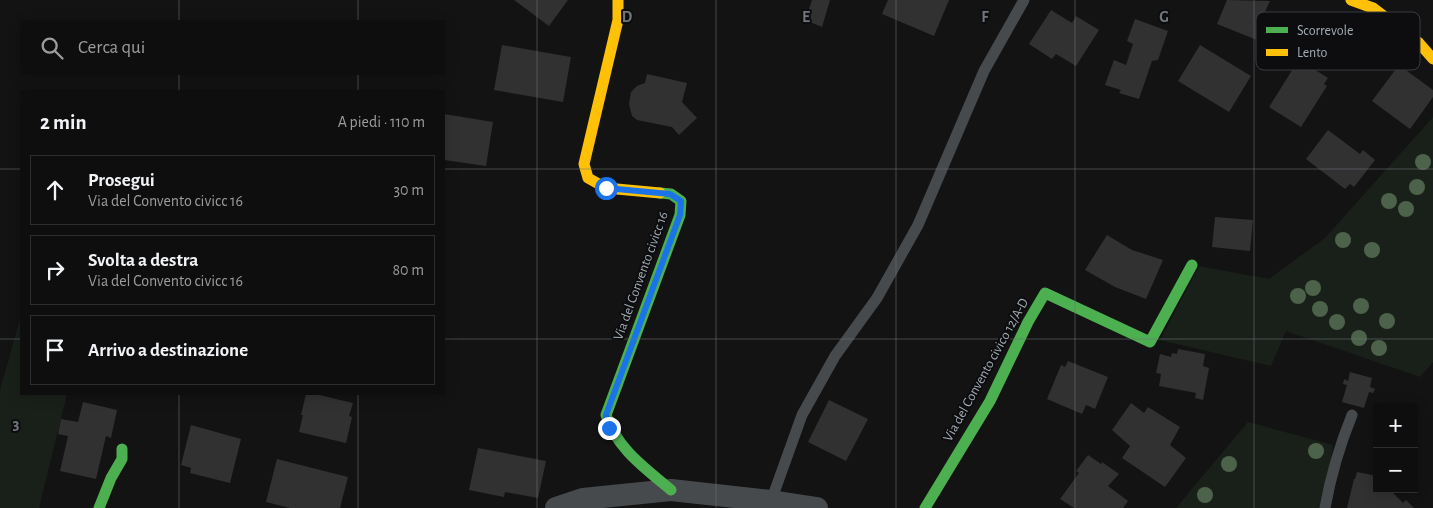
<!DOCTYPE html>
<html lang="it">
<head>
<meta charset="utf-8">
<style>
	body { margin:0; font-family:"Alegreya Sans",sans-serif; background:#1c1c1c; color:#f1f3f6 }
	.controls { position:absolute; right:15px; bottom:15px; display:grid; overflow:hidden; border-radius:0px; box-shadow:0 2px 12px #0003 }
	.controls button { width:45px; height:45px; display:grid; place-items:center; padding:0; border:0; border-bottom:1px solid #2e2e2e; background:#0e0e0e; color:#f1f3f6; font:25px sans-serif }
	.stop { position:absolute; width:15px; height:15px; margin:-11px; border:4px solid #1a73e8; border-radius:50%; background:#fff }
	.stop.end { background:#1a73e8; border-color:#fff; box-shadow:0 1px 5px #0008 }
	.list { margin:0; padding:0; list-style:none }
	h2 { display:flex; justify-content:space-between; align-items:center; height:65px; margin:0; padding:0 20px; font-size:21px }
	h2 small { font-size:16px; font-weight:400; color:#9b9c9e }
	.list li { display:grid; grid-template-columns:32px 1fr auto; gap:15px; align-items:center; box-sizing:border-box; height:70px; margin:0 10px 10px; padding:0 10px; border:1px solid #2e2e2e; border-radius:0px }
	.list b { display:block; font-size:19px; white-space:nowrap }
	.list p { margin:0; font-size:16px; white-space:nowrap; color:#9b9c9e }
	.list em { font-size:16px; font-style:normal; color:#9b9c9e }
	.icon { flex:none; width:28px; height:28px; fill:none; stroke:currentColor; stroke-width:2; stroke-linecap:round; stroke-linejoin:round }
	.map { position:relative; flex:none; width:1433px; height:508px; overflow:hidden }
	.search { position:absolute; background:#0e0e0e; box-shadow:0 2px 12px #0003; left:20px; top:20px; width:425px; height:55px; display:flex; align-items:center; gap:12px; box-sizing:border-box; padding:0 18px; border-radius:0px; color:#9b9c9e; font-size:19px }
	.panel { position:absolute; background:#0e0e0e; box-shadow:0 2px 12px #0003; left:20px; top:90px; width:425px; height:305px; border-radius:0px }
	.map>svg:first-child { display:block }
</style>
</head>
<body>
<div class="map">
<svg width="1433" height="508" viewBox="0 0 1433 508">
	<rect width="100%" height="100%" fill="#131313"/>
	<path fill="#192019" d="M1433,117V362L1420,377L1286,331L1271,366L1160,340L1199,266L1269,279L1325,238Z
		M20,319L21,320V394H67L39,508H0V390Z
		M1248,422L1333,445L1322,508H1176Z"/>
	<path fill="#313132" d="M514,0H568L549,26Z
		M812,0H830L822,27L805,20Z
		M888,0H949L934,36L882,14Z
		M1227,0L1270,1L1264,14L1267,15L1257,40L1217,24Z
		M1051,10L1072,23L1076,16L1099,30L1076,66L1056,54L1052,59L1029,44Z
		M1135,19L1168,31L1158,60L1152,61L1139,99L1119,93L1121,90L1105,85L1114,60L1126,65L1133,44L1127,41Z
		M502,45L571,57L563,102L494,90Z
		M1200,45L1251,76L1229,112L1178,81Z
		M1301,61L1328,78L1324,84L1327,86L1301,127L1269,107L1294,67L1297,69Z
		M1399,65L1433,90V97L1410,129L1372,101Z
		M647,74L687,83L682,102L697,118L679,135L672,127L637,120L632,116L629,104L631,92L637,86L645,83Z
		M444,114L493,122L486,166L444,160Z
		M1328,130L1360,154L1363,150L1375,160L1354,187L1350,184L1345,189L1306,159Z
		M1215,217L1253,220L1250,251L1212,247Z
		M1107,235L1132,250L1163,260L1146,299L1115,287L1085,270Z
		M1178,349L1205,354L1203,366L1209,368L1203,400L1195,398L1196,393L1159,386L1161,374L1156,373L1160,354L1171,357L1172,353L1177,354Z
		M1068,361L1108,377L1095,409L1086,405L1082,414L1047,399L1061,365L1065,367Z
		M1350,372L1372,378L1370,387L1375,389L1373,393L1369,392L1364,408L1342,402L1347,385L1343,384L1344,379L1348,381Z
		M306,394H315L353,403L349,416L352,417L346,443L299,432L303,415H301Z
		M829,400L868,419L846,461L808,442Z
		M83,402L117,410L111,438L106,436L96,479L60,471L68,436L58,434L61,419L78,422Z
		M1131,403L1144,413L1148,407L1180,427L1170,445L1186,458L1165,487L1122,458L1130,446L1112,430Z
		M191,425L241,439L230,483L190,473L191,468L181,465Z
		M478,448L546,461L538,498L505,492L504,497L469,490Z
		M1088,455L1101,464L1102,462L1119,474L1108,486L1128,501L1123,508H1074L1060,499L1079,473L1076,471Z
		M277,459L348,477L340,508H290L266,502Z
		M1357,472L1377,476V489L1391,491L1403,503L1406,500L1414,508H1347L1354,479H1355Z"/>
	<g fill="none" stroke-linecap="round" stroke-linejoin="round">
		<path stroke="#474a4c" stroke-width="11" d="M770,504L802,415L835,356L877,298L918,225L984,71L1024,0
			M1325,508C1331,474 1339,447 1352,415"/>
		<path stroke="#474a4c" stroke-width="22" d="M556,508L583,499L671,490L771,501L817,508"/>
		<path stroke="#4caf50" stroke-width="11" d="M660,193L671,194L681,201L680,215L606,415C617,449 645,468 671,490
			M99,508L111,478L122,459V449
			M925,508L990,401L1028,322L1045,293L1150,342L1192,265"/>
		<path stroke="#ffc107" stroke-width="11" d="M618,0V20L584,164L588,178L606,188L660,193
			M1351,0L1373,8L1419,43L1433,59"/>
	</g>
	<g fill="#4d624a">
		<circle cx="1423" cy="162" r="8"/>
		<circle cx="1417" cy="187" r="8"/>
		<circle cx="1389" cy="201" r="8"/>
		<circle cx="1406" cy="209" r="8"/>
		<circle cx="1343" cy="240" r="8"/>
		<circle cx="1372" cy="250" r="8"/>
		<circle cx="1313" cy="288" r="8"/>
		<circle cx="1298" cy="296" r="8"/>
		<circle cx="1361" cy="306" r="8"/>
		<circle cx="1320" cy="309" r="8"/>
		<circle cx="1387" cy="321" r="8"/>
		<circle cx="1337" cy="322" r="8"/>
		<circle cx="1359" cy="338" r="8"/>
		<circle cx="1379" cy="348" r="8"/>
		<circle cx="1316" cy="451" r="8"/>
		<circle cx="1229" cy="464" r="8"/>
		<circle cx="1205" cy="495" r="8"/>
	</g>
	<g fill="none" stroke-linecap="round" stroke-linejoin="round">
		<path stroke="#1a73e8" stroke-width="6" d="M606,188L670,194L681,201L680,215L606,415L609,428"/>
	</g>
	<path fill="none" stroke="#70767c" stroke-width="1" stroke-opacity="0.55" d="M179,0V21M358,0V21M537,0V508M716,0V508M896,0V508M1075,0V508M1254,0V508M179,74V91M358,74V91M0,169H21M444,169H1433M0,339H21M444,339H1433M179,394V508M358,394V508"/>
	<g text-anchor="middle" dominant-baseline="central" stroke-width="4" stroke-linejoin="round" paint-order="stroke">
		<g font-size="14" fill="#a2acb5" stroke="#0d0d0f">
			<text transform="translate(641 276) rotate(-70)">Via del Convento civicc 16</text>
			<text transform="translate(986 370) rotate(-61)">Via del Convento civico 12/A-D</text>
		</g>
	</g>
	<rect x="1256" y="12" width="164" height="58" rx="8" fill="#0d0d0f" stroke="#3a3d41" stroke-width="1"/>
	<rect x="1266" y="27" width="22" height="6" fill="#4caf50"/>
	<rect x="1266" y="49" width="22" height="7" fill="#ffc107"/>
	<g font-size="14" fill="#a2acb5">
		<text x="1297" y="35">Scorrevole</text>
		<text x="1297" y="57">Lento</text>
	</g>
	<g font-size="16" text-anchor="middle" font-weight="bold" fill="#70767c" stroke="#0d0d0f" stroke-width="4" stroke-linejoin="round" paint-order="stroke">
		<text x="627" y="22">D</text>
		<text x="806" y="22">E</text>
		<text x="985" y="22">F</text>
		<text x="1164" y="22">G</text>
		<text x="16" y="429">3</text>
	</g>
</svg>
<div class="controls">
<button>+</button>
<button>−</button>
</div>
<div class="stop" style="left:606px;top:188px"></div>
<div class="stop end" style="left:609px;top:428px"></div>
<div class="search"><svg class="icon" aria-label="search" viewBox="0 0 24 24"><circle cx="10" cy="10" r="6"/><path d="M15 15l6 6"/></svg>Cerca qui</div>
<section class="panel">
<h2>2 min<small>A piedi · 110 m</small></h2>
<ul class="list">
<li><svg class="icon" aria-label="ahead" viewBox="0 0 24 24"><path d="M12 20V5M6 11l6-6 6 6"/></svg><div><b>Prosegui</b><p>Via del Convento civicc 16</p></div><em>30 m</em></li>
<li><svg class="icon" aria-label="right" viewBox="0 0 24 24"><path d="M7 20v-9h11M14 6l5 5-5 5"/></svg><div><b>Svolta a destra</b><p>Via del Convento civicc 16</p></div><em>80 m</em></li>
<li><svg class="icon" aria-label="arrive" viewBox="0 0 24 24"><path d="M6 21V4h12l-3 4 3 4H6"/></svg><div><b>Arrivo a destinazione</b></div></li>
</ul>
</section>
</div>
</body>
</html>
